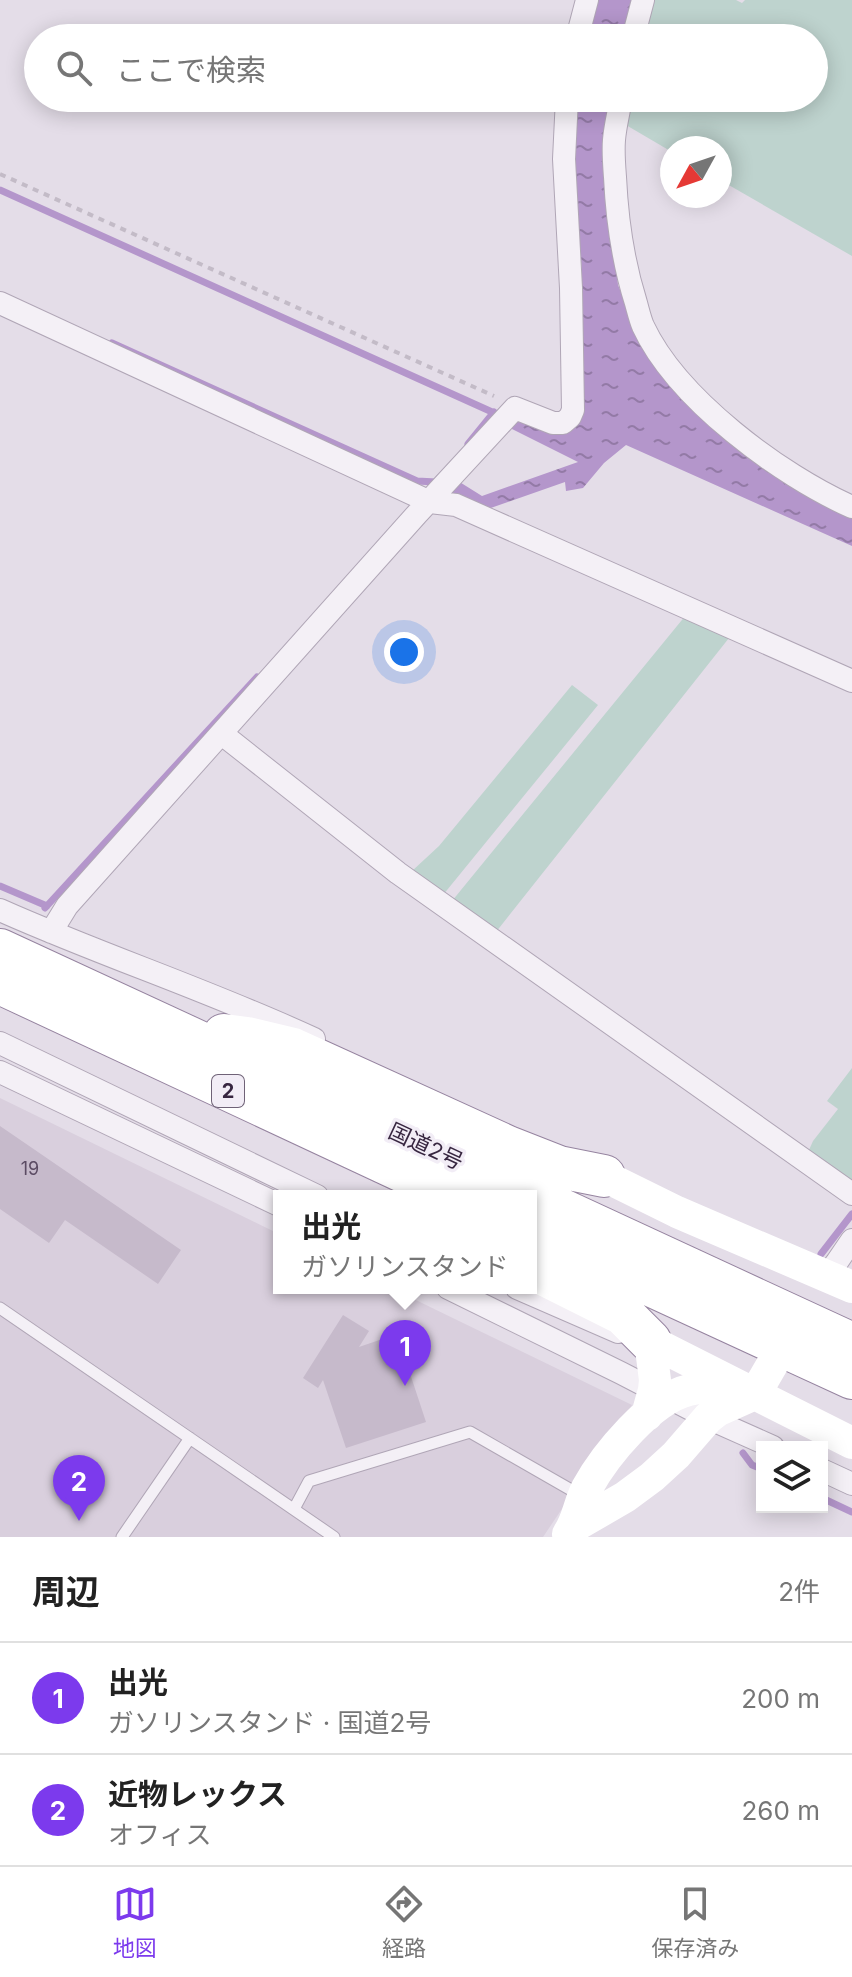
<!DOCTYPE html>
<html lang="ja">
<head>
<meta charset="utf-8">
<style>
	body { margin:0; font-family:Inter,"Noto Sans JP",sans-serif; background:#f6f6f6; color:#222 }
	.controls { position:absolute; right:24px; bottom:24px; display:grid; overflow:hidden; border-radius:0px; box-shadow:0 4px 20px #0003 }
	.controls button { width:72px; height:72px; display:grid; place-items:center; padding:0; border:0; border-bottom:2px solid #e0e0e0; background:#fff; color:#222; font:40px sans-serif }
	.compass { position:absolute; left:660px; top:136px; width:72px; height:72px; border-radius:50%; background:#fff; box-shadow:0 4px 20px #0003; rotate:230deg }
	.you { position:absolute; left:404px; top:652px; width:28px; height:28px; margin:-20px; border:6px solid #fff; border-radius:50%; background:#1a73e8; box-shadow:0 0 0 12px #1a73e833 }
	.badge { display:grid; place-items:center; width:52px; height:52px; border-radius:50%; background:#7c3aed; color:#fff; font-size:26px; font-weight:700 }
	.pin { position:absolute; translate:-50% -66px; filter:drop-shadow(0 2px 4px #0008) }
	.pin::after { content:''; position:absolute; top:42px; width:28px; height:24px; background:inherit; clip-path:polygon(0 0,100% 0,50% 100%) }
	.popup { position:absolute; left:273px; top:1190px; width:264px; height:104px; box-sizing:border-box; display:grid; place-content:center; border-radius:0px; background:#fff; filter:drop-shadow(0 2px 6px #0005); font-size:26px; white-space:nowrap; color:#767676 }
	.popup b { font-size:30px; color:#222 }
	.popup::after { content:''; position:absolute; left:50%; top:100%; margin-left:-16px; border:16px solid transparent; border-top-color:#fff }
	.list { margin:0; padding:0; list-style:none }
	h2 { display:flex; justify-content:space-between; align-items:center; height:104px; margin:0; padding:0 32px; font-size:34px }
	h2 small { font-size:26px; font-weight:400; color:#767676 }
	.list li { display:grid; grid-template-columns:52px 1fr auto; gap:24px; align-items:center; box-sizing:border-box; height:112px; padding:0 32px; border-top:2px solid #e0e0e0 }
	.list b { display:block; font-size:30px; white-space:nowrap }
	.list p { margin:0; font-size:26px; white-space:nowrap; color:#767676 }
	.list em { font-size:26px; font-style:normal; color:#767676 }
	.icon { flex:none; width:44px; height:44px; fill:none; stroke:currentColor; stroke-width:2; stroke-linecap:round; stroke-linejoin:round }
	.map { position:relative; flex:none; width:852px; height:1537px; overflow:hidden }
	.search { position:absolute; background:#fff; box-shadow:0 4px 20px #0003; left:24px; right:24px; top:24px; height:88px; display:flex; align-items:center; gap:20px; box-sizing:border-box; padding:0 28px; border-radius:44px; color:#767676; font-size:30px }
	.sheet { height:328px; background:#fff }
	nav { display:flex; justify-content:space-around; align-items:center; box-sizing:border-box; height:112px; border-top:2px solid #e0e0e0; background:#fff; font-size:22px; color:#767676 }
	nav a { display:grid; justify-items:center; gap:4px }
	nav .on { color:#7c3aed }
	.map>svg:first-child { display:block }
</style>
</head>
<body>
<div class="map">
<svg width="852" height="1537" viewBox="0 0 852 1537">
	<defs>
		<pattern id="water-ripples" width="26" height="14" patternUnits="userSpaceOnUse" patternTransform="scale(2)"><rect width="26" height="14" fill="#b496cb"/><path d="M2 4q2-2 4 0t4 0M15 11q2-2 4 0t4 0" fill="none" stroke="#937aa6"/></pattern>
	</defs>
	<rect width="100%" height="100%" fill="#e4dde8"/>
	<path fill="#d9cfdd" d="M0,1098L279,1234V1288H391L632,1405L543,1537H0Z"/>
	<path fill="#bed3ce" d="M653,0H736L742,3L745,0H852V256L720,180V148H672V152L626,125L628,98H814V38H642Z
		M686,615L729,638L496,932L452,901Z
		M572,685L598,705L443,895L412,871L439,846Z
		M852,1068V1183L809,1150L813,1141L838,1109L827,1101Z"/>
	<path fill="url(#water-ripples)" d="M595,0H634L623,38H586Z
		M578,98H611L605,152L618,285L631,315L656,358L852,511V546L626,445L604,463L583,488L566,491L565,482L485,510L449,491L458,481L482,496L578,462L508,427L516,418L560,434L582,417V273L574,164Z"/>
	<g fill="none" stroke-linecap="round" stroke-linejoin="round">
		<path stroke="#b496cb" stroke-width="7" d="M0,190L501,416
			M112,343L417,481L436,482L439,478
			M468,444L494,412
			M0,886L47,906
			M45,908L257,677
			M821,1254L852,1214
			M743,1453L752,1465L762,1469
			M822,1498L852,1512"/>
	</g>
	<path fill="#c6bacb" d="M0,1126L181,1250L158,1284L65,1220L49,1243L0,1209Z
		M343,1315L369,1331L359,1347L397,1334L426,1422L346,1448L323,1380L318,1388L303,1378Z"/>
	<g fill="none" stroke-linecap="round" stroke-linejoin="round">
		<g stroke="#b0a6b6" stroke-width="13">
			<path id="lane" d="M0,1308L334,1537
				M294,1509L309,1481L470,1432L580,1495
				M122,1537L190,1438"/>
		</g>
		<g stroke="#b0a6b6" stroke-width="24">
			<path id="street" d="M577,38L587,0
				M633,38L643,0
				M621,98C619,112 615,126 614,140C613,152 614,164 615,177C617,219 623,262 636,303C638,310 640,319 643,326C677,399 780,475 852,507
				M0,303L430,502L456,505L852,681
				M222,734L398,873L852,1194
				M0,910C103,956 211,991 314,1039
				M51,932L67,906L417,514L515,408L553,423H563L570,417L573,410L571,288L564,159L567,98
				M0,1043L317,1196
				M0,1072L279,1205
				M826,1276L837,1262L852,1240
				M448,1288L621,1373L708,1418L773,1447
				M517,1288L618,1332
				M822,1470L852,1484"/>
		</g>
		<g stroke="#9684a0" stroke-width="44">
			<path id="highway" d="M0,950L852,1344
				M0,983L456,1196
				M224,1035L247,1038L293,1049L508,1147L559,1167L604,1176
				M531,1230L852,1378
				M531,1268L623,1314L650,1341"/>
		</g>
		<path stroke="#c3bbc7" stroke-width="4" stroke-dasharray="6 6" stroke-linecap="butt" d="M0,174L494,396"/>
		<use href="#lane" stroke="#f4f0f6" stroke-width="11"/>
		<use href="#street" stroke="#f4f0f6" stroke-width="22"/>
		<path stroke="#fff" stroke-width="32" d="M604,1176L677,1212L852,1287
			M650,1341L852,1443
			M647,1415L654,1390L655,1380L650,1341
			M573,1527L625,1497L652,1477L676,1455L708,1418L717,1411L755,1394L773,1363
			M568,1534C578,1520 579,1503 587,1488C605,1455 651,1399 689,1390C709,1385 732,1391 752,1394"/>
		<use href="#highway" stroke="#fff" stroke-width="42"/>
	</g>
	<g text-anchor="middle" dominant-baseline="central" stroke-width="7" stroke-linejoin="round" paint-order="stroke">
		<g font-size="18" fill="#5b4b63">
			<text x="30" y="1168">19</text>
		</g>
		<rect fill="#f2edf6" stroke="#6f6277" stroke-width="2" x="212" y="1075" width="32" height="32" rx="6"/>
		<g font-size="20" font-weight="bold" fill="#372640">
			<text x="228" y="1091">2</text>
		</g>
		<g font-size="22" fill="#372640" stroke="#f2edf6">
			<text transform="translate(426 1146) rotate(25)">国道2号</text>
		</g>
	</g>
</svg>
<div class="controls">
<button><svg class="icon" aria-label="layers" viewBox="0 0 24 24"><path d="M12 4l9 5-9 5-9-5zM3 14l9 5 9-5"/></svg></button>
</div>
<svg class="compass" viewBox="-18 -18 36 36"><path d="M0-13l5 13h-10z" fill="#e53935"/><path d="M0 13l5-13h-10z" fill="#767676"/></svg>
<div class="you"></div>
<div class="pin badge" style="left:405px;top:1386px">1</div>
<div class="popup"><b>出光</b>ガソリンスタンド</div>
<div class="pin badge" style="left:79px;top:1521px">2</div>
<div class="search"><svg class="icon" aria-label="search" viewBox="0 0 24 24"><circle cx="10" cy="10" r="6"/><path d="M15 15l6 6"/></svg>ここで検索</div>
</div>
<section class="sheet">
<h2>周辺<small>2件</small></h2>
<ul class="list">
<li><span class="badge">1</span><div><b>出光</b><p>ガソリンスタンド · 国道2号</p></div><em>200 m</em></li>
<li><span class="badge">2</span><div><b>近物レックス</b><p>オフィス</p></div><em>260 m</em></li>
</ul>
</section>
<nav>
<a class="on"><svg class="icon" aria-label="map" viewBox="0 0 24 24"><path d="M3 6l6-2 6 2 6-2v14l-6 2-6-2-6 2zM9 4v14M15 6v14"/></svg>地図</a>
<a><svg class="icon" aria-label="directions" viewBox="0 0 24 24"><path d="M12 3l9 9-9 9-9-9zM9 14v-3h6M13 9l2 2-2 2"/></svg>経路</a>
<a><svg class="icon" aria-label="saved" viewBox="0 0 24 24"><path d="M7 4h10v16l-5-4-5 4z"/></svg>保存済み</a>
</nav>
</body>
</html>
